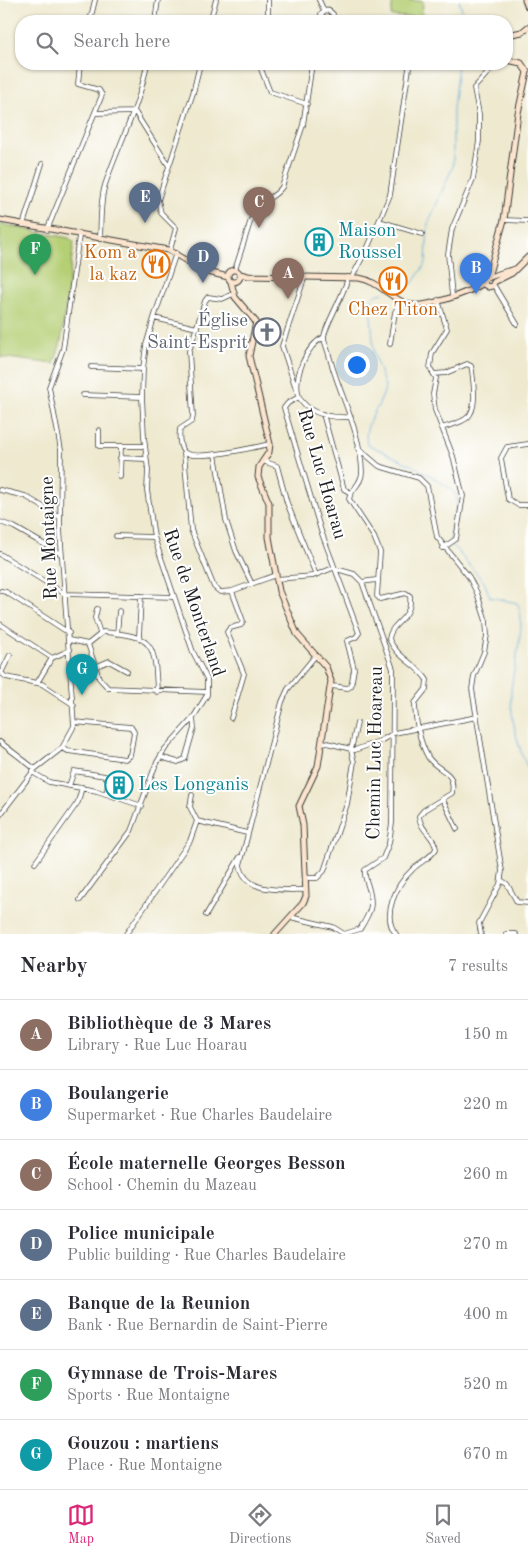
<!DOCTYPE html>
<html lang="en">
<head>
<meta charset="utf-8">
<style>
	body { margin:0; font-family:"Old Standard TT",serif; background:#f7f7f7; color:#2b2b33 }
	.you { position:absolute; left:356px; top:364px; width:18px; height:18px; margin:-12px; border:4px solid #fff; border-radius:50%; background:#1a73e8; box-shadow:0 0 0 8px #1a73e833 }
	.badge { display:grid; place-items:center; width:32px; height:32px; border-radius:50%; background:#db2777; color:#fff; font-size:16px; font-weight:700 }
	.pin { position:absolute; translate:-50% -41px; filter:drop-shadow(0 1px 2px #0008) }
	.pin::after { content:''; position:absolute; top:26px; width:18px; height:15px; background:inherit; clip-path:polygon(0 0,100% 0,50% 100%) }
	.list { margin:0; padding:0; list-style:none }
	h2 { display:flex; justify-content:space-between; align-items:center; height:65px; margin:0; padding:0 20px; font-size:21px }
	h2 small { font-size:16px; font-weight:400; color:#7c7c81 }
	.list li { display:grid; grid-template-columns:32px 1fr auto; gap:15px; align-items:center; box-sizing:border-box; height:70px; padding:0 20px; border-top:1px solid #e1e1e2 }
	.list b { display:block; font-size:19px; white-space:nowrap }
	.list p { margin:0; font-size:16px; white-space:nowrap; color:#7c7c81 }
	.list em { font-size:16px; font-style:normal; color:#7c7c81 }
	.icon { flex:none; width:28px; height:28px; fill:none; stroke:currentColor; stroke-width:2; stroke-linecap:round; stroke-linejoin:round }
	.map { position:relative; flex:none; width:528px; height:934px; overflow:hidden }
	.search { position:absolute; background:#fff; box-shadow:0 1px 4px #0004; left:15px; right:15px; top:15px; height:55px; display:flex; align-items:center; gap:12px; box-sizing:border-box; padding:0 18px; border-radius:20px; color:#7c7c81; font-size:19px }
	.sheet { height:555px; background:#fff }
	nav { display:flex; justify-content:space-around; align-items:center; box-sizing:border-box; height:70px; border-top:1px solid #e1e1e2; background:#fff; font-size:14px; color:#7c7c81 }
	nav a { display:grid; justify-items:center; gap:2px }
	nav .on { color:#db2777 }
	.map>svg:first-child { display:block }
</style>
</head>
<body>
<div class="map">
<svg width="528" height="934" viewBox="0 0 528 934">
	<rect width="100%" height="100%" fill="#fff"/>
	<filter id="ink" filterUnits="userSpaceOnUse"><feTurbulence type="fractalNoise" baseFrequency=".02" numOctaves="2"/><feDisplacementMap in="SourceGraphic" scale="10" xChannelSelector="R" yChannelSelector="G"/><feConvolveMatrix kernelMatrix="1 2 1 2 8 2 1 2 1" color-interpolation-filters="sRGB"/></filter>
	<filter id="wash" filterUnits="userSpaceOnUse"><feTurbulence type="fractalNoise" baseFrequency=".0096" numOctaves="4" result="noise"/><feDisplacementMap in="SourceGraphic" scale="20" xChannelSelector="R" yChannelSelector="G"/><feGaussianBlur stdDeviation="1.12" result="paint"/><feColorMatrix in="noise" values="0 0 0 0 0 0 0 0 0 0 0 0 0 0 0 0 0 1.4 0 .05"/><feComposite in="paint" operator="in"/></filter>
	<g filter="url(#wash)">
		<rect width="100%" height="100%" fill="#eee9cf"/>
		<path fill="#b5cf75" stroke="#687648" d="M393,0L423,1L422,18L391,16Z
			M0,224L69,238L74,242L61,342L54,364L0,357Z"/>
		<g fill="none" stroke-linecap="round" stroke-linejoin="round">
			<path stroke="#63a8d8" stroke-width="1" d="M459,0L465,21
				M389,290L412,284L426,263L428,224L453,166V109L458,64
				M383,293L376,295L370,301L374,354L385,387C382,407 362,422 367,444C383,452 455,483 457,498C458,508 450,526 451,541
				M452,545L484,582L490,597L517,603C528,619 513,668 511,690C510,714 517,747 528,769"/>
		</g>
	</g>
	<g filter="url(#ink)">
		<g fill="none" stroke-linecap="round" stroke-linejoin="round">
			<g stroke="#3c3b37" stroke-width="5.5">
				<path id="street" d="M319,0L324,11
					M333,18L344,21
					M90,21L95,0
					M155,21L158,0
					M210,21L216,0
					M268,21V0
					M323,21L321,14L328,10L333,14L332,21
					M259,64L270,92L307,104
					M96,113L135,112L169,166
					M504,220L528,221
					M379,221L422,234
					M23,225L42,164
					M47,230L102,95L99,90L78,84L80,64
					M100,239C101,221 100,201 105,185C119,143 139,108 147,64
					M170,250L176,228L161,213L158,200L193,93L200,64
					M235,270L254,210C262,200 275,198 282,187L303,125L312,64
					M348,277C345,293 324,328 324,337C324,342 328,350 329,355C339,394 361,431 362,472C362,484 351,489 349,499L374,537L380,552L377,596L380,599L406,593L410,596C413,620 391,621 389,639C397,658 417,664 427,680L426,689L415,703C415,720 420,743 428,757C438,773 456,769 452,793L424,810L419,816C420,831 435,836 436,849C430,859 419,862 412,870C396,885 381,916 396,934
					M352,277L368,247L390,195L409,68
					M493,284L517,324
					M233,294L222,299L208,297L205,301L189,351L193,416L192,421L180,429C179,435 179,447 184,452C194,462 255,447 270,444
					M452,296L448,254L452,229L473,179L479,141V114L474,88L496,64
					M438,300L447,329L432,353L430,368L436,378L433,394L435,410L453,456L463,496L456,539L443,548
					M154,318L197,328
					M324,337C306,346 293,377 299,397L288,403L284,408L321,531L359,633L356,637L347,641L354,669L351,686L348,688L331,686
					M390,344L395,312L401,301
					M91,367L143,369
					M434,374L446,373L467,364L471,366L472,370C473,382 478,407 468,417C462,423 450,425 442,428
					M297,392L282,346L305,276
					M83,395L142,397
					M299,397C309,415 332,418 351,417
					M323,414L344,489L351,493
					M99,430V446H145
					M528,444L507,447L501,458L508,499L518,505H528
					M358,448L379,466L419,478L427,486L437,537L469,577L477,593L486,621L487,635L484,652L474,676L472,689L502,871L500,884L479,923L481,934
					M184,453L191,530L214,587L220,592L232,591L276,575
					M215,454L226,520L236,551L252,584
					M120,458L146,459
					M263,461L277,466L287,503L316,575
					M120,477L121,446
					M0,490L25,496L60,517
					M0,522L14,527L61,554
					M116,536L154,537
					M0,554L65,594L174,597
					M276,579L313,576L333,568L354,574L362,582L393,669L392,823L389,843L383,858L365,870C364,875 366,880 368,886C374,906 371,911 360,929L344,934
					M362,582L376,580
					M1,591L6,592L69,633
					M97,609L95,618L100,633
					M0,624L52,658L70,650
					M117,634L119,611
					M139,637L141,596
					M69,640L88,644
					M88,644L99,678L108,688L207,692
					M88,644L103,632C154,636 155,643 157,692
					M95,667L109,661L127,671
					M0,672L6,677L42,684L74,705
					M1,673L10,655
					M37,683L52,658
					M231,718L244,674L227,632L230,628L241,625L243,621L232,591
					M0,742L35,769
					M323,742L355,750L382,740L394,733L477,717
					M62,748L68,751L125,759L130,755L134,732L131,727L74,722
					M160,757L178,762L185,759L194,728L193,718
					M32,772L49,782L97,791L142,806
					M69,786L74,771L105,776L109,781L106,794
					M443,800L457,829
					M0,815L35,769L62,748L74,726L60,529L61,450L49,387L63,349L79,236
					M197,821L247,833
					M35,863L78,802L82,787
					M306,878H317L324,871L347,804L354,762L351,750L357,723
					M501,880L507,884L517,902L528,903
					M306,890C282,889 246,895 240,865L282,702L288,689L316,655
					M80,900L131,831L156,764L165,749L193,718L207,695V679L193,652L154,537L147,490L148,470L144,437L142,397L143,369L146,345L154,318L176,253
					M206,915L240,857
					M290,917L333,927L344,934
					M126,934L190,841L197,821L190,807L192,795
					M506,934H516"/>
			</g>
			<g stroke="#3c3b37" stroke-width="7">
				<path id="secondary" d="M525,0L528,7
					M507,35L522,32L528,27
					M0,220L168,250L204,271L228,277
					M515,269C508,271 488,277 484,280L485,285L488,287L492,286L494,282L512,273L528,257
					M228 276a6 6 0 1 1 12 0a6 6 0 1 1-12 0Z
					M240,274L248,276L359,278C378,281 389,297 407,304C423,310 470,292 484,283
					M488,277L504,220L518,113L527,72L521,63L507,60
					M231,282L235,297L256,322L249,356L270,444L269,452L259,467L258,477L269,503V537L279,591L297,634L326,667L331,681L318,766L299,806L303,825L306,896L303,903L275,934"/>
			</g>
			<use href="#street" stroke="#fff" stroke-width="4"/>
			<use href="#secondary" stroke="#fce5cf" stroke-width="5"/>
		</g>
	</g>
	<defs>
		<g id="building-ring" transform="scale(1.4375)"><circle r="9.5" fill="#fff" stroke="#0f9aa8" stroke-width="1.5"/><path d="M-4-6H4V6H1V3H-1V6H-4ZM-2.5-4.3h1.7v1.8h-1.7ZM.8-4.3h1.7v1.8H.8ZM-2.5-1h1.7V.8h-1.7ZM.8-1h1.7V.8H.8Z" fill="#0f9aa8"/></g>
		<g id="restaurant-ring" transform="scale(1.4375)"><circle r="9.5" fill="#fff" stroke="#e8710a" stroke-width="1.5"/><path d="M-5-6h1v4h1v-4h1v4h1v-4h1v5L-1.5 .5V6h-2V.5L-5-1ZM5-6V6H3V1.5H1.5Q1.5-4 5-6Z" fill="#e8710a"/></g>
		<g id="church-ring" transform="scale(1.4375)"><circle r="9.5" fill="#fff" stroke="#6b7280" stroke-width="1.5"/><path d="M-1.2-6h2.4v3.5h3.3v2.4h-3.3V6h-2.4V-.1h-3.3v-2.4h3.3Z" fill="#6b7280"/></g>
	</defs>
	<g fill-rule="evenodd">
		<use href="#building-ring" x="319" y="242"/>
		<use href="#restaurant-ring" x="156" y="264"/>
		<use href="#restaurant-ring" x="393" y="281"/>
		<use href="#church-ring" x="267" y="332"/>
		<use href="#building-ring" x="119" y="785"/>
	</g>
	<g text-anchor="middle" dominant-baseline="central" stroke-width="4" stroke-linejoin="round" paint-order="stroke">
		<g font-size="19" fill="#0d838f" stroke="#fff" text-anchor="start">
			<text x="338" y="231">Maison<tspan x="338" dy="22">Roussel</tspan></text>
			<text x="138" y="785">Les Longanis</text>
		</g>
		<g font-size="19" fill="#c56008" stroke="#fff" text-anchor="end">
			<text x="137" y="253">Kom a<tspan x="137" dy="22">la kaz</tspan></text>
			<text x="393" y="310" text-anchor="middle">Chez Titon</text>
		</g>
		<g font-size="19" fill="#5b616d" stroke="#fff" text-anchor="end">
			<text x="248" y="321">Église<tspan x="248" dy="22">Saint-Esprit</tspan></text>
		</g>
		<g font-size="19" fill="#1c1c1c" stroke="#fff">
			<text transform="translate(321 474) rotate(74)">Rue Luc Hoarau</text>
			<text transform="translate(50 538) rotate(-92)">Rue Montaigne</text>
			<text transform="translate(193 603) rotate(71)">Rue de Monterland</text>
			<text transform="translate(376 753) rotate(-89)">Chemin Luc Hoareau</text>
		</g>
	</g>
</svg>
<div class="you"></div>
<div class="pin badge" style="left:288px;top:299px;background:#8d6e63">A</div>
<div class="pin badge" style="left:476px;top:294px;background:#3f7fe0">B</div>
<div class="pin badge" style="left:259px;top:228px;background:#8d6e63">C</div>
<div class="pin badge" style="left:203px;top:283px;background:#5c6f8a">D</div>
<div class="pin badge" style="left:145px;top:223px;background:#5c6f8a">E</div>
<div class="pin badge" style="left:35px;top:275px;background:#2e9e5b">F</div>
<div class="pin badge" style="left:82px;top:695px;background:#0f9aa8">G</div>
<div class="search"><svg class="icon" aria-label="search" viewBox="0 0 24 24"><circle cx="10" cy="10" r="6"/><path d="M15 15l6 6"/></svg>Search here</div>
</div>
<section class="sheet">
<h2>Nearby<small>7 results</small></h2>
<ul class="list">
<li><span class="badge" style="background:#8d6e63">A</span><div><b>Bibliothèque de 3 Mares</b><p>Library · Rue Luc Hoarau</p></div><em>150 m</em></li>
<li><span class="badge" style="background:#3f7fe0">B</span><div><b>Boulangerie</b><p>Supermarket · Rue Charles Baudelaire</p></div><em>220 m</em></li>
<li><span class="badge" style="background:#8d6e63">C</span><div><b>École maternelle Georges Besson</b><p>School · Chemin du Mazeau</p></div><em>260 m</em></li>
<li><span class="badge" style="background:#5c6f8a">D</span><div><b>Police municipale</b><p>Public building · Rue Charles Baudelaire</p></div><em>270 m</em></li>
<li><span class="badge" style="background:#5c6f8a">E</span><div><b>Banque de la Reunion</b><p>Bank · Rue Bernardin de Saint-Pierre</p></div><em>400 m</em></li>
<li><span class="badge" style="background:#2e9e5b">F</span><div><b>Gymnase de Trois-Mares</b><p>Sports · Rue Montaigne</p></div><em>520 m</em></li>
<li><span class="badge" style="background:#0f9aa8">G</span><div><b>Gouzou : martiens</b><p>Place · Rue Montaigne</p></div><em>670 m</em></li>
</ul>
</section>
<nav>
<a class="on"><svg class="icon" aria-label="map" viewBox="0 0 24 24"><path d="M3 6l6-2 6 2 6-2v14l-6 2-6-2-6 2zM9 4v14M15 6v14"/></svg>Map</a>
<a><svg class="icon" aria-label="directions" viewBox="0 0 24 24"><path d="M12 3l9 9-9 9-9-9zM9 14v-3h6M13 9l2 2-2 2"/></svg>Directions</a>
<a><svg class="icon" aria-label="saved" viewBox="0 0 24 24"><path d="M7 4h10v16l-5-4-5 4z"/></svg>Saved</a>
</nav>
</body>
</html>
